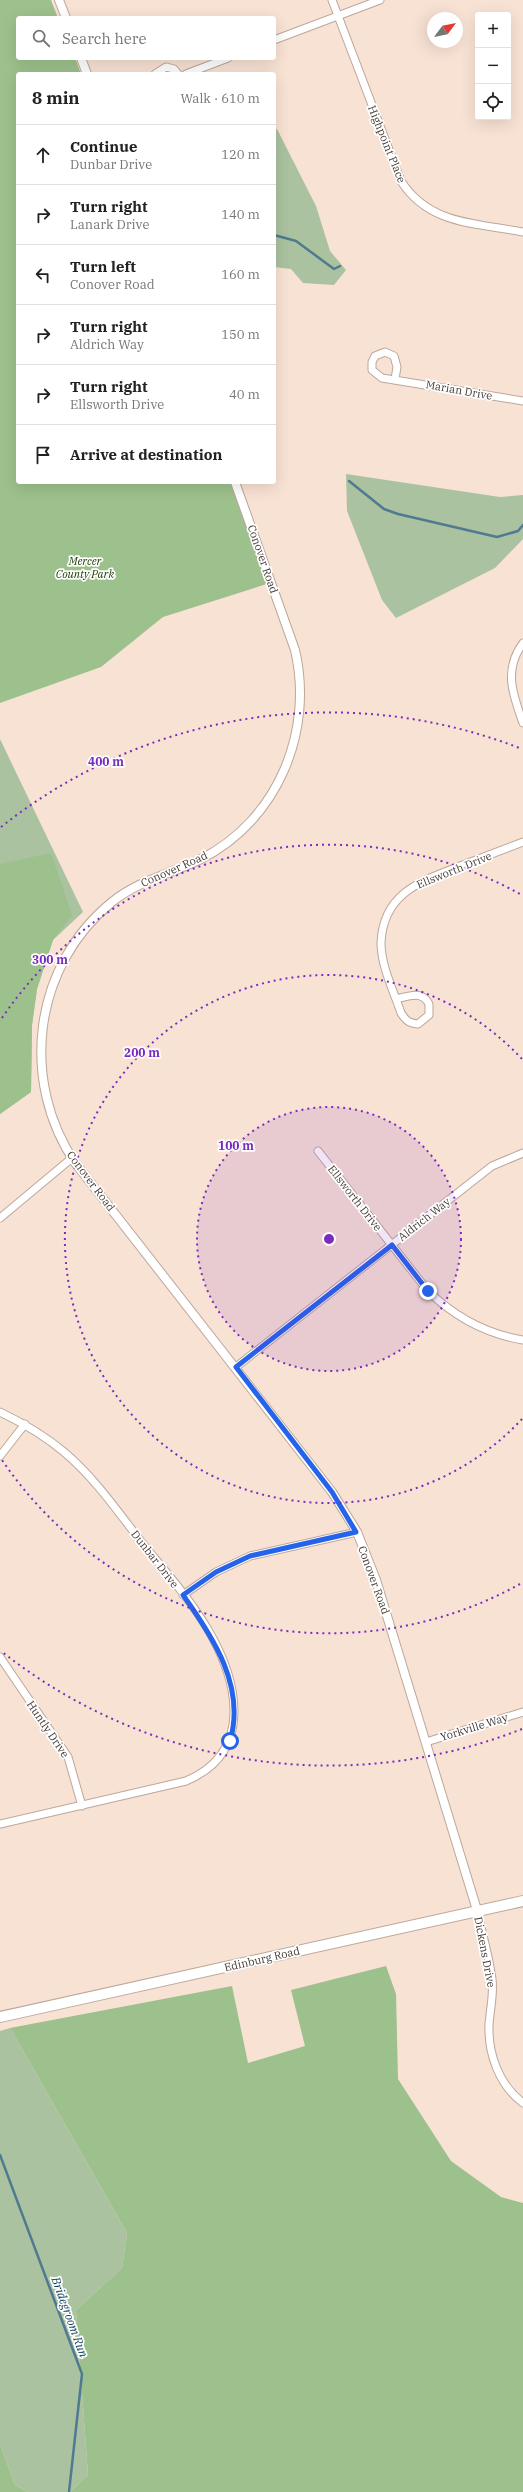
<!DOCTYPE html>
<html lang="en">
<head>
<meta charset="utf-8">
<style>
	body { margin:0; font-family:"IBM Plex Serif",serif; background:#f6f6f6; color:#222 }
	.controls { position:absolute; right:12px; top:12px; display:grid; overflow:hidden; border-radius:4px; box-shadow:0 4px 16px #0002 }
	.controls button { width:36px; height:36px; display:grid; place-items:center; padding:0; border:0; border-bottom:1px solid #e0e0e0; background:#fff; color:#222; font:20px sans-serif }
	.compass { position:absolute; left:427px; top:12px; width:36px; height:36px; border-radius:50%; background:#fff; box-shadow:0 4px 16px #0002; rotate:58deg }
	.stop { position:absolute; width:12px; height:12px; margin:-9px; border:3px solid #2563eb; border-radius:50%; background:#fff }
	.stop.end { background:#2563eb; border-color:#fff; box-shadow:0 1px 4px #0008 }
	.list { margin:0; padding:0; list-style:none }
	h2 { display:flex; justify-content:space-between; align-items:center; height:52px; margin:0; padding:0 16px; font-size:17px }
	h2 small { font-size:13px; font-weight:400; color:#767676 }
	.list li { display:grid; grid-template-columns:26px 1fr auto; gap:12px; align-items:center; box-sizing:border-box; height:60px; padding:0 16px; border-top:1px solid #e0e0e0 }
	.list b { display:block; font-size:15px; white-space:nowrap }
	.list p { margin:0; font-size:13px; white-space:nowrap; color:#767676 }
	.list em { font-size:13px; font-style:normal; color:#767676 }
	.icon { flex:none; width:22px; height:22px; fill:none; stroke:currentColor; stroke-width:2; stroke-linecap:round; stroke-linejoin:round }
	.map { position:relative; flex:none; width:523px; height:2492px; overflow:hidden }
	.search { position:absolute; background:#fff; box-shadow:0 4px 16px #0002; left:16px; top:16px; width:260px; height:44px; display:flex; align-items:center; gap:10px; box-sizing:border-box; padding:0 14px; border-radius:4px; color:#767676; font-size:15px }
	.panel { position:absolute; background:#fff; box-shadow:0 4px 16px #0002; left:16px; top:72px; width:260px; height:412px; border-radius:4px }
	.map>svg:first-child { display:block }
</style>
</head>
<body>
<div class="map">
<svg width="523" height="2492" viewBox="0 0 523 2492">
	<rect width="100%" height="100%" fill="#f8e2d4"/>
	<path fill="#aac29f" d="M277,129L316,206L330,251L346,270L334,285L303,283L291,269L274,267V130Z
		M346,474L500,497L523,495V539L495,568L396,618L382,600L347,511Z
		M0,739L83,912L53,940L37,989L32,1025L31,1092L0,1114Z
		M10,2028L127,2233L122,2268L76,2310L88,2475L70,2492H28L15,2485L0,2444V2031Z"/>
	<path fill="#9dc18c" d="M0,0H51L58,18H18V58H75L81,74H18V482H234L270,583L163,617L101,667L0,703Z
		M51,853L72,915L53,940L37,989L32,1025L31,1092L0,1114V864Z
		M386,1966L396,1994L398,2079L451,2161L501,2197L523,2203V2492H70L88,2475L76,2310L122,2268L127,2233L10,2028L232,1986L248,2063L305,2046L291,1990Z
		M0,2444L15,2485L28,2492H0Z"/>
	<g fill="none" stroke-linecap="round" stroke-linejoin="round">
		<path stroke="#507a90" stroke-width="2.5" d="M274,235L296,241L334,269L340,266
			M349,481L384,509L398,514L497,537L518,531L523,525
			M0,2155L82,2374L69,2492"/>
		<g stroke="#bca79a" stroke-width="9">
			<path id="minor" d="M332,0L401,181C429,225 476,223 523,232
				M274,40L380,0
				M155,74L166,67L174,69L178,74
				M186,74L228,58
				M395,379L397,367L394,356L385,352L375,356L372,362V370L382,378L523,401
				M523,643C503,670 513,695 523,723
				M396,999C409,996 422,990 429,1004V1015L418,1024C409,1023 406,1021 401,1013C394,992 381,966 381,943C383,893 421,881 460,866C481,858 502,850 523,842
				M318,1151L428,1291C455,1317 486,1334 523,1340
				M0,1218L72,1158
				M236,1367L492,1166L523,1153
				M0,1412C23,1423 44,1435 64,1452C95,1478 118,1512 143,1544C165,1571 189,1598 207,1628C238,1680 255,1752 186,1781L0,1824
				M0,1456L25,1424
				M183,1595L216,1572L250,1556L357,1532
				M0,1657L68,1757L82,1806
				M426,1742L523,1712
				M477,1910C482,1933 489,1956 492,1979C494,1995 490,2009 489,2025C488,2054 499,2085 523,2103"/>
		</g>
		<g stroke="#bca79a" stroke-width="10">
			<path id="tertiary" d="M59,0L66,18
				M81,58L87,74
				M235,482L295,650C314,731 278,820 201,859C171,874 139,880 112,902C33,966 19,1081 76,1164L332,1492L357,1532L376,1580L477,1910"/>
		</g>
		<g stroke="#bca79a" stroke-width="12">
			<path id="secondary" d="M0,2017L523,1901"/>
		</g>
		<use href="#minor" stroke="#fff" stroke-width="7"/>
		<use href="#tertiary" stroke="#fff" stroke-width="8"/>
		<use href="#secondary" stroke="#fff" stroke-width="10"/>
	</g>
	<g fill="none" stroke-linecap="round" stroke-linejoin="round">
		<path stroke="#2563eb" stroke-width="5" d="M230,1741C246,1687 213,1637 183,1595L216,1572L250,1556L356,1532L332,1492L236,1367L392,1245L428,1291"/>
	</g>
	<circle cx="329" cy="1239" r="132" fill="#7b2cbf" fill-opacity=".12"/>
	<g fill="none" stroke="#7b2cbf" stroke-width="2" stroke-dasharray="2 4">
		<circle cx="329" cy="1239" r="132"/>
		<path d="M522 1419A264 264 0 1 1 522 1059"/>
		<path d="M520 1584A395 395 0 0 1 2 1460M2 1018A395 395 0 0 1 520 894"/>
		<path d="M522 1729A527 527 0 0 1 1 1651M1 827A527 527 0 0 1 522 749"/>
	</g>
	<g text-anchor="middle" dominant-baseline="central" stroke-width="3.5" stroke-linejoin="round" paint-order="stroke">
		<g font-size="11" fill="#443b35" stroke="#fff">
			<text transform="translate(387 144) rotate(68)">Highpoint Place</text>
			<text transform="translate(459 390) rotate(10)">Marian Drive</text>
			<text transform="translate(263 559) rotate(71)">Conover Road</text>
			<text transform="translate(174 869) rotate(-24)">Conover Road</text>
			<text transform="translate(454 870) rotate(-22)">Ellsworth Drive</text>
			<text transform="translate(91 1181) rotate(53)">Conover Road</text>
			<text transform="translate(355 1198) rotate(52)">Ellsworth Drive</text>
			<text transform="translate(424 1219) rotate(-38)">Aldrich Way</text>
			<text transform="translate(155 1559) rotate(52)">Dunbar Drive</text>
			<text transform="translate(374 1580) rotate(70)">Conover Road</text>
			<text transform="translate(474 1727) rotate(-17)">Yorkville Way</text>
			<text transform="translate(48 1729) rotate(56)">Huntly Drive</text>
			<text transform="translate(485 1952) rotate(79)">Dickens Drive</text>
			<text transform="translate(262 1959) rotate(-13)">Edinburg Road</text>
		</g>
		<g font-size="11" font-style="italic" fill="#173800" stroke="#fff">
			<text x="85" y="561">Mercer<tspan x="85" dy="13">County Park</tspan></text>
		</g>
		<g font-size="12" font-style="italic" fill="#10455d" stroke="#fff">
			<text transform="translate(70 2317) rotate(70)">Bridegroom Run</text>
		</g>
	</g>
	<circle cx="329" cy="1239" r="6" fill="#7b2cbf" stroke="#fff" stroke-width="2"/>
	<g font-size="12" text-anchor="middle" font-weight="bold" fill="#7b2cbf" stroke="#fff" stroke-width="3.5" stroke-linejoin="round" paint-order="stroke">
		<text x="106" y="766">400 m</text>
		<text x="50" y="964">300 m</text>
		<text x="142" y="1057">200 m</text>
		<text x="236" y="1150">100 m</text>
	</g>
</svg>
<div class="controls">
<button>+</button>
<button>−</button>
<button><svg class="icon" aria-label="locate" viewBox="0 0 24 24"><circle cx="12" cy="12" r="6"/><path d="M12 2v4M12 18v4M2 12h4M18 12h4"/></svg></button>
</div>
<svg class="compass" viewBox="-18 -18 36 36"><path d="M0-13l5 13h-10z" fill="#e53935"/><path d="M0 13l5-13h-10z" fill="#767676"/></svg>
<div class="stop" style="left:230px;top:1741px"></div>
<div class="stop end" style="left:428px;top:1291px"></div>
<div class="search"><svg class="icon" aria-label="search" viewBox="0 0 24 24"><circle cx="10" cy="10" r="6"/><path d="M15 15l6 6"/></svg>Search here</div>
<section class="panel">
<h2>8 min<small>Walk · 610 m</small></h2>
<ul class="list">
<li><svg class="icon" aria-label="ahead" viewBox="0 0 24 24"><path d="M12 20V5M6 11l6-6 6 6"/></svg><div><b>Continue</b><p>Dunbar Drive</p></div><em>120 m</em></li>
<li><svg class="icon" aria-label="right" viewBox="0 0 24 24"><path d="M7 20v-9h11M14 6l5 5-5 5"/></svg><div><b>Turn right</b><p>Lanark Drive</p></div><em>140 m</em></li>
<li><svg class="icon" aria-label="left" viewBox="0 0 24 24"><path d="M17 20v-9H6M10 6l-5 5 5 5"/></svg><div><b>Turn left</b><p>Conover Road</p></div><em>160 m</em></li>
<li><svg class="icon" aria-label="right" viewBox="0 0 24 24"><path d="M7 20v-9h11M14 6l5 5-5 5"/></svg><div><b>Turn right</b><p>Aldrich Way</p></div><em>150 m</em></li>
<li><svg class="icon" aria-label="right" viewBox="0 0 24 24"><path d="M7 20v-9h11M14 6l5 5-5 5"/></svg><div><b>Turn right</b><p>Ellsworth Drive</p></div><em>40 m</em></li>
<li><svg class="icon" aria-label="arrive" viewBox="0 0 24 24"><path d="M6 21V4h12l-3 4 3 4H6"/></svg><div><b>Arrive at destination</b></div></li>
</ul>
</section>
</div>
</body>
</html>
